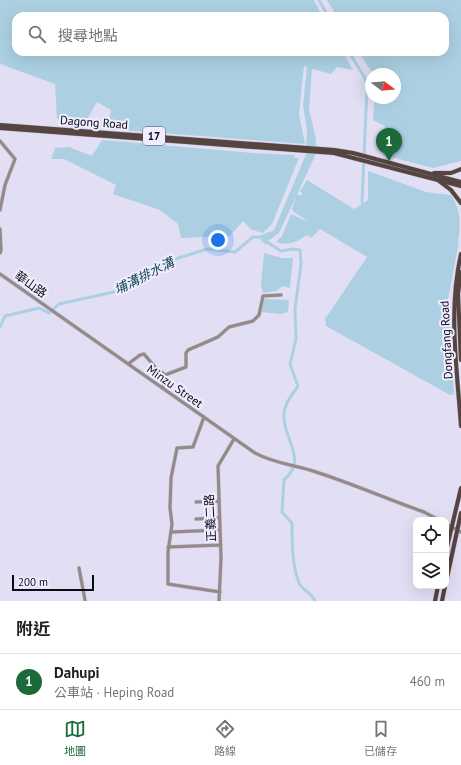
<!DOCTYPE html>
<html lang="zh-TW">
<head>
<meta charset="utf-8">
<style>
	body { margin:0; font-family:"PT Sans","Noto Sans TC",sans-serif; background:#f6f6f6; color:#202124 }
	.controls { position:absolute; right:12px; bottom:12px; display:grid; overflow:hidden; border-radius:8px; box-shadow:0 4px 16px #0002 }
	.controls button { width:36px; height:36px; display:grid; place-items:center; padding:0; border:0; border-bottom:1px solid #e0e0e0; background:#fff; color:#202124; font:20px sans-serif }
	.compass { position:absolute; left:365px; top:68px; width:36px; height:36px; border-radius:50%; background:#fff; box-shadow:0 4px 16px #0002; rotate:106deg }
	.scale { position:absolute; left:12px; bottom:10px; width:82px; box-sizing:border-box; padding-left:4px; border:2px solid #0c0b12; border-top:0; font-size:11px; line-height:14px; white-space:nowrap; color:#0c0b12; -webkit-text-stroke:3px #efedff; paint-order:stroke }
	.you { position:absolute; left:218px; top:240px; width:14px; height:14px; margin:-10px; border:3px solid #fff; border-radius:50%; background:#1a73e8; box-shadow:0 0 0 6px #1a73e833 }
	.badge { display:grid; place-items:center; width:26px; height:26px; border-radius:50%; background:#1c6a39; color:#fff; font-size:13px; font-weight:700 }
	.pin { position:absolute; translate:-50% -33px; filter:drop-shadow(0 1px 2px #0008) }
	.pin::after { content:''; position:absolute; top:21px; width:14px; height:12px; background:inherit; clip-path:polygon(0 0,100% 0,50% 100%) }
	.list { margin:0; padding:0; list-style:none }
	h2 { display:flex; justify-content:space-between; align-items:center; height:52px; margin:0; padding:0 16px; font-size:17px }
	h2 small { font-size:13px; font-weight:400; color:#757577 }
	.list li { display:grid; grid-template-columns:26px 1fr auto; gap:12px; align-items:center; box-sizing:border-box; height:56px; padding:0 16px; border-top:1px solid #e0e0e0 }
	.list b { display:block; font-size:15px; white-space:nowrap }
	.list p { margin:0; font-size:13px; white-space:nowrap; color:#757577 }
	.list em { font-size:13px; font-style:normal; color:#757577 }
	.icon { flex:none; width:22px; height:22px; fill:none; stroke:currentColor; stroke-width:2; stroke-linecap:round; stroke-linejoin:round }
	.map { position:relative; flex:none; width:461px; height:601px; overflow:hidden }
	.search { position:absolute; background:#fff; box-shadow:0 4px 16px #0002; left:12px; right:12px; top:12px; height:44px; display:flex; align-items:center; gap:10px; box-sizing:border-box; padding:0 14px; border-radius:12px; color:#757577; font-size:15px }
	.sheet { height:108px; background:#fff }
	nav { display:flex; justify-content:space-around; align-items:center; box-sizing:border-box; height:56px; border-top:1px solid #e0e0e0; background:#fff; font-size:11px; color:#757577 }
	nav a { display:grid; justify-items:center; gap:2px }
	nav .on { color:#1c6a39 }
	.map>svg:first-child { display:block }
</style>
</head>
<body>
<div class="map">
<svg width="461" height="601" viewBox="0 0 461 601">
	<rect width="100%" height="100%" fill="#e2dff5"/>
	<path fill="#acd0e2" d="M0,0H314L322,16H16V52H343L353,70L337,67L331,74L312,69L309,109L316,139L315,156L279,233L268,241L266,245L260,239L261,236H268L274,230L306,154L307,130L303,105L307,67L304,66L299,114L305,144L108,129L111,110L97,102L84,125L71,118L57,119L55,84L0,64Z
		M327,0H461V161L433,168L383,155L385,126L373,120L374,101L378,98H395V74H375L368,67L359,52H445V16H337Z
		M102,140L254,153L295,155L294,158H299L272,224L263,233L252,230L243,221L230,236L181,238L178,224L160,210L113,194L116,185L64,159H51L55,148L69,147L92,156Z
		M368,171L426,192L451,195C461,211 461,223 458,241L459,242L448,299L454,394L450,395L326,326L325,319L367,257L320,229L311,238L307,235C297,242 288,246 276,242L282,236L291,214L310,223L294,212L292,209L297,194L301,196L302,193L300,191L307,180L354,209L368,200Z
		M264,253L282,258H293L290,288L283,286L276,291L263,293L261,285Z
		M264,299L289,300L288,312L281,314L260,312Z"/>
	<g fill="none" stroke-linecap="round" stroke-linejoin="round">
		<path stroke="#acd0e2" stroke-width="3" d="M319,0L328,16
			M349,52L365,78L367,87L362,202L364,206
			M264,240L281,251L292,249L300,250L301,264L295,309L296,339L290,364L298,386C292,395 283,405 284,417C284,441 308,459 284,480L282,512L292,523C292,542 292,565 299,583C302,590 312,593 315,601
			M0,327L5,316L39,308L49,313L59,304L114,292L143,279L154,269L166,262L207,249L235,252L253,237H260L274,232"/>
		<g stroke="#c0bdd1" stroke-width="4">
			<path id="minor" d="M0,141L15,159L5,185L0,210
				M0,229L1,250L0,253
				M0,274L255,453C273,463 294,465 313,471C351,483 387,499 424,512L439,520
				M128,364L140,355L144,354L155,367L165,375
				M162,388L164,384L165,375L186,367V353L188,350L218,337L229,327L253,321L259,315L263,296L281,295
				M204,417L193,447L177,448L171,478L170,508L172,524L168,552V584L220,592
				M196,502L219,501
				M196,519L219,518
				M446,524L461,532
				M171,532L220,530
				M168,547L221,545
				M79,568L85,600
				M219,601L221,558L218,466L234,439"/>
		</g>
		<g stroke="#c0bdd1" stroke-width="5">
			<path id="major" d="M0,125L334,150L353,153L461,182
				M0,128L334,153L461,186
				M434,173H451L461,169
				M439,181L451,190L461,203
				M461,254C448,311 457,368 461,426
				M461,272L458,294L461,360
				M446,551L461,488
				M446,582L461,513
				M435,601L438,586
				M442,601L445,586"/>
		</g>
		<use href="#minor" stroke="#958a87" stroke-width="3"/>
		<use href="#major" stroke="#55443f" stroke-width="4"/>
	</g>
	<g text-anchor="middle" dominant-baseline="central" stroke-width="4" stroke-linejoin="round" paint-order="stroke">
		<rect fill="#efedff" stroke="#504f59" stroke-width="1" x="143" y="127" width="22" height="18" rx="3"/>
		<g font-size="11" font-weight="bold" fill="#0c0b12">
			<text x="154" y="136">17</text>
		</g>
		<g font-size="12" fill="#0c0b12" stroke="#efedff">
			<text transform="translate(94 122) rotate(4)">Dagong Road</text>
			<text transform="translate(31 284) rotate(35)">華山路</text>
			<text transform="translate(446 340) rotate(-93)">Dongfang Road</text>
			<text transform="translate(175 386) rotate(35)">Minzu Street</text>
			<text transform="translate(210 518) rotate(-93)">正義二路</text>
		</g>
		<g font-size="13" font-style="italic" fill="#154457" stroke="#efedff">
			<text transform="translate(144 276) rotate(-27)">埔溝排水溝</text>
		</g>
	</g>
</svg>
<div class="controls">
<button><svg class="icon" aria-label="locate" viewBox="0 0 24 24"><circle cx="12" cy="12" r="6"/><path d="M12 2v4M12 18v4M2 12h4M18 12h4"/></svg></button>
<button><svg class="icon" aria-label="layers" viewBox="0 0 24 24"><path d="M12 4l9 5-9 5-9-5zM3 14l9 5 9-5"/></svg></button>
</div>
<svg class="compass" viewBox="-18 -18 36 36"><path d="M0-13l5 13h-10z" fill="#e53935"/><path d="M0 13l5-13h-10z" fill="#757577"/></svg>
<div class="scale">200 m</div>
<div class="you"></div>
<div class="pin badge" style="left:389px;top:161px">1</div>
<div class="search"><svg class="icon" aria-label="search" viewBox="0 0 24 24"><circle cx="10" cy="10" r="6"/><path d="M15 15l6 6"/></svg>搜尋地點</div>
</div>
<section class="sheet">
<h2>附近<small></small></h2>
<ul class="list">
<li><span class="badge">1</span><div><b>Dahupi</b><p>公車站 · Heping Road</p></div><em>460 m</em></li>
</ul>
</section>
<nav>
<a class="on"><svg class="icon" aria-label="map" viewBox="0 0 24 24"><path d="M3 6l6-2 6 2 6-2v14l-6 2-6-2-6 2zM9 4v14M15 6v14"/></svg>地圖</a>
<a><svg class="icon" aria-label="directions" viewBox="0 0 24 24"><path d="M12 3l9 9-9 9-9-9zM9 14v-3h6M13 9l2 2-2 2"/></svg>路線</a>
<a><svg class="icon" aria-label="saved" viewBox="0 0 24 24"><path d="M7 4h10v16l-5-4-5 4z"/></svg>已儲存</a>
</nav>
</body>
</html>
